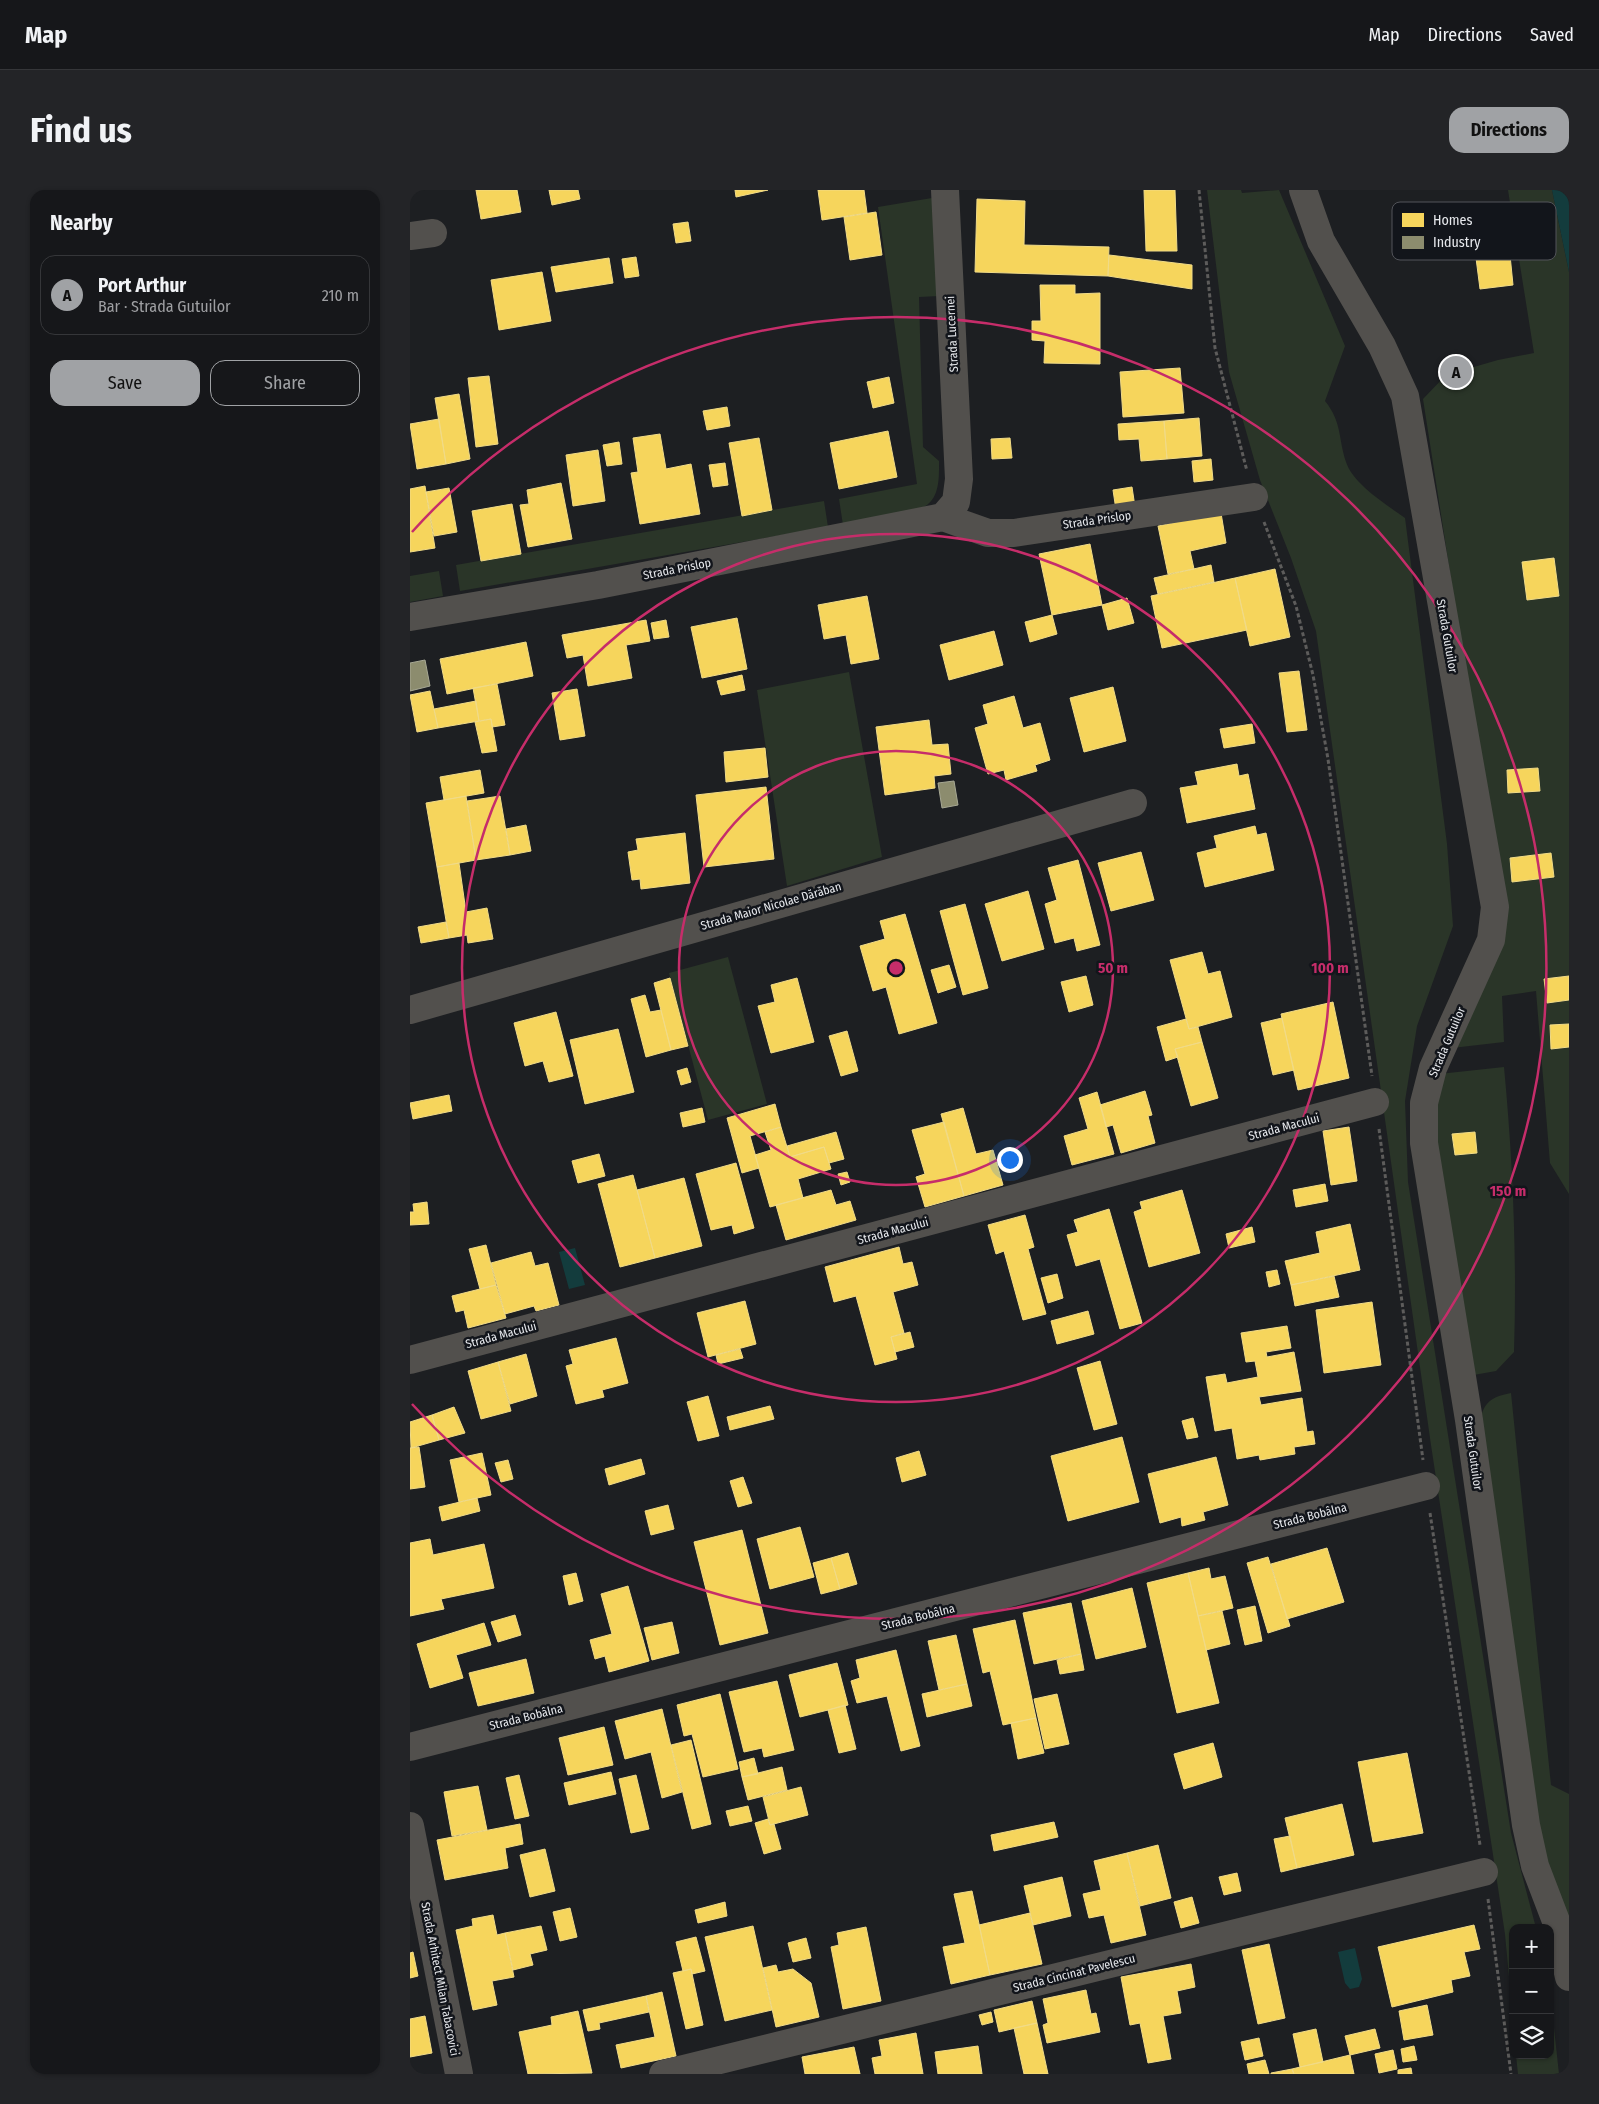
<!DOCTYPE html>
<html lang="en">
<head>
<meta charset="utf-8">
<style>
	body { margin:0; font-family:"Fira Sans Condensed",sans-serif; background:#232427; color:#f1f3f6 }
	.controls { position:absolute; right:15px; bottom:15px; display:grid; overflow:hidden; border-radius:10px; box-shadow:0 1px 4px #0004 }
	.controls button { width:45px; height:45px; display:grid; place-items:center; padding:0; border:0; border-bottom:1px solid #353639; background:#16171a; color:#f1f3f6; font:25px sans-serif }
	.you { position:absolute; left:599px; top:969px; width:18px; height:18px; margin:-12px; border:4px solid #fff; border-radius:50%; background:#1a73e8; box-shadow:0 0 0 8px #1a73e833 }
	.badge { display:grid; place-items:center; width:32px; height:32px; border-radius:50%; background:#a0a2a5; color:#111; font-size:16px; font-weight:700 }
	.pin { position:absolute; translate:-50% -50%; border:2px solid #fff; box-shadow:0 1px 5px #0006 }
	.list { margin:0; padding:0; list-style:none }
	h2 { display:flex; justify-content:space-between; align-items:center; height:65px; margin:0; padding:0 20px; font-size:21px }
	h2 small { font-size:16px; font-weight:400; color:#9e9fa2 }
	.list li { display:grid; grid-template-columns:32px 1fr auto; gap:15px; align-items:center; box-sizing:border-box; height:80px; margin:0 10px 10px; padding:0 10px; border:1px solid #353639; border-radius:15px }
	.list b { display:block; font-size:19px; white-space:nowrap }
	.list p { margin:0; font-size:16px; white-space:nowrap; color:#9e9fa2 }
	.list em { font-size:16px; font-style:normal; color:#9e9fa2 }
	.actions { display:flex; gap:10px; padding:15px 20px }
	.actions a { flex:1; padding:11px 0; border:1px solid #a0a2a5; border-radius:15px; text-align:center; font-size:18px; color:#a0a2a5 }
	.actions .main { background:#a0a2a5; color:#111 }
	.icon { flex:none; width:28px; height:28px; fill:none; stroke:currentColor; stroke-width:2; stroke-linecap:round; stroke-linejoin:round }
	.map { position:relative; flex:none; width:1159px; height:1884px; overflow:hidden; border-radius:15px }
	header { display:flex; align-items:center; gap:30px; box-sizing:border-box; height:70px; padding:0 25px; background:#16171a; border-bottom:1px solid #353639 }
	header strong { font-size:24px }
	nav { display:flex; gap:28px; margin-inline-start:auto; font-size:18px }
	.intro { display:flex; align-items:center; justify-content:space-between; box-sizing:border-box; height:120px; padding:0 30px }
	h1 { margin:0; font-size:35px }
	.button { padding:12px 22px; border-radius:15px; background:#a0a2a5; color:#111; font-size:18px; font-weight:700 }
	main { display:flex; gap:30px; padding:0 30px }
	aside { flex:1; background:#16171a; border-radius:15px; box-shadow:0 1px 4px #0004 }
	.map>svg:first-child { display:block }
</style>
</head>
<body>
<header>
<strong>Map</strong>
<nav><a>Map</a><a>Directions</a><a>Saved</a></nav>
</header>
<div class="intro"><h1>Find us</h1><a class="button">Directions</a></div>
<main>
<aside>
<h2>Nearby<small></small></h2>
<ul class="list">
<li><span class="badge">A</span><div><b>Port Arthur</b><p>Bar · Strada Gutuilor</p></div><em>210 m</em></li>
</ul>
<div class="actions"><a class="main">Save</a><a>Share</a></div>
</aside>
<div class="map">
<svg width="1159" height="1884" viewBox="0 0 1159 1884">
	<rect width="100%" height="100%" fill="#1d1f22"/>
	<path fill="#2a3528" d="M797,0H831L832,3L869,0L935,156L915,211C932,232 928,247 936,272C943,294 977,315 995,328L1037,654L1043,736L1007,836L995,911L998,992L1101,1643L1126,1738H1103V1830L1095,1744L1021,1255L906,441L881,368L850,290L819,182Z
		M1098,0H1142L1159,82V1004L1140,973L1126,801L1092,806L1094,852L1042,858L1086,765L1073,594L1013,209L1036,185L1088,170L1124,163Z
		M522,8L529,106L509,107L513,257L529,271C529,286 530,305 517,315C504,325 451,331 433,335L429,309L507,294L468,17Z
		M414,311L418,337L50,401L46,375Z
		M29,381L33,406L0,412V386Z
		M439,482L472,667L377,696L347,500Z
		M318,767L357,914L298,930L259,783Z
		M1094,877C1103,972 1107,1067 1104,1162L1086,1181L1058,1186L1022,967L1029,884Z
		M1101,1203L1141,1595L1159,1604V1749L1126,1637L1068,1239C1073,1215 1076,1208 1101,1203Z
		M1140,1801L1149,1884H1108L1106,1865H1140Z"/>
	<path fill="#133c3d" d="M1142,0H1159V82Z
		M165,1058L175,1095L159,1099L149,1062Z
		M945,1758L952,1789L949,1797L940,1799L935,1793L928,1762Z"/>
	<path fill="#f6d55c" stroke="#f1db87" d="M66,0H107L111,22L71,29Z
		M139,0H168L170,9L142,15Z
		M325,0H358L326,7Z
		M408,0H454L457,23L412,30Z
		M734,0H765L767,61H736Z
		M567,9L615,11L614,55L699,57L698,86L565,82Z
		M466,22L472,65L440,70L434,27Z
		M278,32L281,51L266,53L263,34Z
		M699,65L782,75V99L698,86Z
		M1100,65L1103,95L1070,99L1066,68Z
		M226,67L229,86L215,88L212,69Z
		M199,68L203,93L146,102L141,77Z
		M132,82L141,131L89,140L81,90Z
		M630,95H665V104L690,103V174L634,173L635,151L622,150V131H631Z
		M770,178L774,223L713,227L710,182Z
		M79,186L88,254L66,257L58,188Z
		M479,187L484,213L463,218L457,192Z
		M49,204L60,269L36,274L25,208Z
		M317,217L320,236L297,240L293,221Z
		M789,228L792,266L757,269L754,231Z
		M29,229L36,274L7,279L0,234Z
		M754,231L757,269L731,271L729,249L709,250L708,234Z
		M478,241L487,287L429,299L420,253Z
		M250,244L256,279L281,274L290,324L230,334L221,283L228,282L223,248Z
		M349,248L362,320L332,326L319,253Z
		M600,248L602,268L582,269L581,249Z
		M209,252L212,274L197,276L193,255Z
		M188,260L195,311L163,316L156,265Z
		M801,269L803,290L784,292L782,271Z
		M315,273L318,295L303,297L299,275Z
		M151,293L162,349L118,357L110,315L119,314L117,300Z
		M15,296L25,358L0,362V299Z
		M722,297L725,317L706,320L703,300Z
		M39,298L47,342L24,346L16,302Z
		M102,314L111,364L71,371L62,321Z
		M811,323L816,353L780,361L784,379L758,384L748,336Z
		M680,354L692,415L642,425L629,364Z
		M1144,368L1149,406L1117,410L1112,372Z
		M801,375L804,392L748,404L744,388Z
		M865,379L880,447L840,456L825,388Z
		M825,388L837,440L752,458L741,406Z
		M457,406L469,469L441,474L436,445L414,449L408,415Z
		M717,408L724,433L698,440L692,415Z
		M642,425L647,444L620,452L615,432Z
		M327,428L337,479L292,488L281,437Z
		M236,430L240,451L216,455L222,488L178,496L173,465L157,468L152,445Z
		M256,430L259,447L244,449L241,433Z
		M584,441L593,475L539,490L530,455Z
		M116,452L123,486L37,504L30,469Z
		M889,481L897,540L877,542L869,483Z
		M332,485L335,500L311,505L307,491Z
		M87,494L95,535L82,537L81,529L69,531L63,498Z
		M703,497L716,551L674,562L660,508Z
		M167,499L175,546L150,550L142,503Z
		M20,501L28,538L7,542L0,505Z
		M604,506L613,538L630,533L640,570L625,575L627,581L596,590L594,580L578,584L565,538L578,534L573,515Z
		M66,511L69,531L28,538L24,519Z
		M81,529L87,561L72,563L65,532Z
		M519,530L522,555L538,554L541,584L524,586L525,598L475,605L466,537Z
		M842,534L845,553L814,558L810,539Z
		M355,558L358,587L316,592L314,562Z
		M827,574L829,586L838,584L845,619L777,633L770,598L788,595L785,582Z
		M1128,578L1130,601L1098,603L1097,580Z
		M70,580L74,603L34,610L30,587Z
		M356,597L364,669L294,677L286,605Z
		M56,606L66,670L27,677L16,613Z
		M90,606L100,665L66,670L57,611Z
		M116,635L121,661L100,665L96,639Z
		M845,636L847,645L856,643L864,680L795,697L787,663L807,658L804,646Z
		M275,643L280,693L231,699L230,689L222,690L218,662L228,660L226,649Z
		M731,662L744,710L701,721L688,673Z
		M1141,663L1144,687L1102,692L1100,668Z
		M668,670L690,755L667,761L664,748L645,753L635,714L647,710L638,678Z
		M49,673L56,722L77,718L83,749L58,753L57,745L39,748L27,677Z
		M618,701L634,759L592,771L575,714Z
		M555,714L578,798L553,805L530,721Z
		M495,724L527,833L489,844L476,797L463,801L450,756L475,749L470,731Z
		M36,732L39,748L11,753L8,737Z
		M792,762L798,784L810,781L822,827L779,839L760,770Z
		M539,775L546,797L528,803L521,780Z
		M676,786L683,815L659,822L651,792Z
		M1159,786V810L1137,813L1134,789Z
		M260,788L278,856L261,860L244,793Z
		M387,788L404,852L361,863L348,816L365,812L361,795Z
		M235,805L240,822L251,820L261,860L236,867L221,809Z
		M923,812L939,888L888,900L871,824Z
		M146,822L163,886L139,892L133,871L115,876L104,833Z
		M872,828L884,880L863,885L851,833Z
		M776,829L779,839L788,837L792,852L765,859L768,867L756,871L747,837Z
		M1159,834V857L1141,859L1140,835Z
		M208,839L224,902L175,914L160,850Z
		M437,841L448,881L431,886L419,846Z
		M792,852L808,908L781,916L765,859Z
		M277,878L281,892L271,895L267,881Z
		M735,901L742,925L738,926L745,953L711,963L703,935L696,937L690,915Z
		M687,902L704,964L662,975L654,946L678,939L669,908Z
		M39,905L42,921L3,929L0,913Z
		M365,914L371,937L340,946L349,978L332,983L317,928Z
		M292,918L295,932L273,937L270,923Z
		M553,918L566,964L583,960L593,995L554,1006L531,924Z
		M534,932L554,1006L515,1017L506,987L515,984L502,940Z
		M371,937L380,967L414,957L421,979L388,989L393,1008L360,1017L345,965L361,960L355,942Z
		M939,937L947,991L921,995L913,941Z
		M426,942L434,969L419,973L414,957L380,967L377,956Z
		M1065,942L1067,963L1045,965L1042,944Z
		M189,964L195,986L168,993L162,971Z
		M326,973L344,1038L324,1044L322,1035L301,1040L286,984Z
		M437,982L440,992L431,995L428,984Z
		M223,985L245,1068L210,1077L188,994Z
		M274,988L292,1056L245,1068L227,1000Z
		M915,994L918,1011L886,1017L883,1000Z
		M421,1000L426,1015L440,1011L446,1030L376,1050L366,1015Z
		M772,1000L790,1063L739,1077L724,1022L732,1019L730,1012Z
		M17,1012L19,1034L0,1035V1022H4L3,1014Z
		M699,1019L732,1133L710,1139L690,1069L666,1076L657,1045L668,1042L664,1030Z
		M615,1025L624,1057L618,1059L636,1124L613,1130L594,1061L586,1064L578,1035Z
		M940,1034L950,1080L881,1095L875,1071L910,1063L906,1042Z
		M842,1037L845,1052L819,1058L816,1044Z
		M76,1055L86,1095L70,1099L59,1059Z
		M489,1057L493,1074L502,1072L508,1095L483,1102L494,1143L481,1147L487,1169L465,1175L446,1106L424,1112L415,1077Z
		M121,1062L125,1076L138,1073L149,1115L126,1121L124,1116L95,1124L81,1073Z
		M867,1080L870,1094L859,1097L856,1082Z
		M647,1084L653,1108L638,1113L631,1088Z
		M924,1086L929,1107L885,1116L881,1095Z
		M86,1095L96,1128L58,1138L54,1120L46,1122L42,1106Z
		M335,1111L346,1154L298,1167L287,1123Z
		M962,1112L971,1175L914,1183L906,1120Z
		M678,1121L684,1144L647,1154L641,1131Z
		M877,1136L881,1158L856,1162L857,1167L884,1162L891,1201L849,1207L851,1215L892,1208L897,1242L903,1241L905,1254L884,1257L885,1264L850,1270L849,1265L827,1269L822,1238L805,1241L796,1187L815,1184L817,1193L848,1187L845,1171L836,1172L831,1143Z
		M500,1142L504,1157L485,1162L481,1147Z
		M206,1148L218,1193L192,1200L194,1207L166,1214L156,1176L163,1174L159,1160Z
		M330,1159L333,1168L308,1174L306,1165Z
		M116,1164L127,1206L100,1214L88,1172Z
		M690,1171L707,1234L684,1240L667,1178Z
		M88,1172L101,1221L71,1229L58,1181Z
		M298,1206L309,1246L288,1251L277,1212Z
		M360,1216L364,1229L320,1240L317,1227Z
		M44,1217L55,1243L29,1250L22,1225Z
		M22,1225L29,1250L1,1258L0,1232Z
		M783,1228L788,1247L777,1249L772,1231Z
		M712,1247L729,1312L658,1331L641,1266Z
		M9,1257L15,1297L0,1299V1258Z
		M509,1261L516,1285L492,1292L486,1268Z
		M72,1263L81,1305L49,1312L40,1270Z
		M806,1267L818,1315L793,1322L795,1330L772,1336L771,1327L750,1333L738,1284Z
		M231,1269L235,1284L199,1295L195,1279Z
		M98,1270L103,1289L91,1292L85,1273Z
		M333,1287L342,1313L328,1317L320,1291Z
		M67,1308L70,1321L32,1331L29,1317Z
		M258,1315L264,1339L241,1345L235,1321Z
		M390,1337L404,1387L360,1399L347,1349Z
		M332,1340L358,1443L310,1455L284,1352Z
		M20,1349L23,1365L74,1354L84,1398L31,1409L34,1419L0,1426V1353Z
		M917,1358L934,1412L877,1429L861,1374Z
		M438,1363L447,1394L430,1399L421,1368Z
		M858,1367L880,1436L858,1443L837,1373Z
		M421,1368L430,1399L411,1404L403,1373Z
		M799,1378L801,1389L815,1386L823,1418L788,1426L778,1383Z
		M166,1383L173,1411L159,1415L153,1386Z
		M778,1383L809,1513L767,1523L737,1393Z
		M218,1396L239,1471L199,1482L195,1466L185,1469L180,1450L202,1444L191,1404Z
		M722,1398L736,1457L686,1469L672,1411Z
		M661,1413L671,1464L624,1474L613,1423Z
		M845,1416L852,1451L835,1455L827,1420Z
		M812,1421L820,1454L796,1460L788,1426Z
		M105,1425L111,1445L88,1452L81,1432Z
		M605,1430L626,1528L593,1535L580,1481L573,1483L563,1439Z
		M262,1432L269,1463L242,1470L234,1438Z
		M74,1433L81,1455L46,1465L53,1488L20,1498L7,1454Z
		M546,1445L557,1494L529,1500L518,1451Z
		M486,1460L510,1556L491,1561L477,1506L447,1513L441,1491L450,1488L446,1470Z
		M671,1464L674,1480L650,1484L647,1470Z
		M116,1469L124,1503L68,1516L59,1483Z
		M427,1473L438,1515L390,1527L379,1485Z
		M367,1491L384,1560L354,1567L352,1558L334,1562L319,1502Z
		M557,1494L562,1516L517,1527L512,1504Z
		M310,1504L328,1579L293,1587L282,1544L274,1546L267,1515Z
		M647,1504L659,1554L635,1559L624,1509Z
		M435,1515L446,1559L429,1563L418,1520Z
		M252,1519L272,1602L252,1608L241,1562L215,1569L205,1531Z
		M626,1528L634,1563L608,1569L601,1533Z
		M194,1537L203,1575L158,1585L149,1548Z
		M281,1550L301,1634L282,1639L261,1555Z
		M803,1553L812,1587L774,1599L764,1564Z
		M997,1563L1013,1643L963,1652L948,1572Z
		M344,1568L348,1584L332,1587L329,1572Z
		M372,1577L377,1600L338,1610L332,1587Z
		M201,1582L206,1604L159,1615L154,1593Z
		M109,1585L119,1626L105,1629L96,1588Z
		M226,1585L239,1639L221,1643L209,1589Z
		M68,1596L77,1640L42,1646L34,1602Z
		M391,1597L398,1625L360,1635L353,1607Z
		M932,1614L944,1665L887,1678L875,1628Z
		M338,1616L342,1631L320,1636L316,1621Z
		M358,1629L360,1635L364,1634L371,1659L354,1664L345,1633Z
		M644,1632L648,1647L584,1661L581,1645Z
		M110,1634L113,1654L95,1658L98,1678L35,1690L27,1650Z
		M880,1646L887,1678L871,1682L864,1649Z
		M748,1655L761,1708L730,1716L717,1663Z
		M135,1659L145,1701L120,1707L110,1665Z
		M717,1663L736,1745L701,1753L694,1725L679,1728L673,1704L691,1700L684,1671Z
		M827,1683L831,1701L814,1705L809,1687Z
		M652,1687L661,1726L623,1735L614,1696Z
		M562,1701L580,1785L541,1794L533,1757L555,1753L544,1704Z
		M782,1707L789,1733L771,1738L764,1712Z
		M315,1712L317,1726L288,1733L285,1720Z
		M160,1718L167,1747L150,1751L143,1722Z
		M620,1723L632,1774L580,1785L569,1735Z
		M83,1725L87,1745L95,1743L104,1787L82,1791L87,1815L63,1820L46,1740L63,1736L62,1729Z
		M1064,1735L1070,1759L1054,1762L1060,1786L1041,1790L1043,1802L982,1817L968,1757Z
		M131,1736L137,1760L120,1764L123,1775L103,1780L95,1743Z
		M343,1736L362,1820L315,1831L295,1747Z
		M456,1737L471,1811L433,1819L421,1757L429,1755L427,1743Z
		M286,1747L295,1781L282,1784L281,1779L273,1781L266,1752Z
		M396,1748L401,1768L383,1772L378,1753Z
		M859,1754L875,1828L848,1834L832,1760Z
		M3,1762L8,1786L0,1788V1763Z
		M781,1774L785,1797L767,1801L771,1823L753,1826L761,1869L738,1873L730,1833L720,1835L711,1787Z
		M366,1775L368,1782L383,1779L401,1793L409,1827L366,1837L353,1778Z
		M281,1779L293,1835L276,1839L263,1783Z
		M676,1800L681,1824L686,1823L690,1842L637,1853L633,1835L638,1833L633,1809Z
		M252,1802L266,1866L211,1878L206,1855L245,1847L236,1806Z
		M236,1806L239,1822L189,1833L190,1839L178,1841L173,1820Z
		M622,1811L627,1833L589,1842L584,1820Z
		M1017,1815L1023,1845L994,1850L989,1821Z
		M168,1821L182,1883L118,1884L109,1842L142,1835L141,1827Z
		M581,1822L583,1832L572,1835L569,1825Z
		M15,1826L22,1863L0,1867V1829Z
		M627,1833L638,1884H614L604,1838Z
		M906,1839L913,1872L890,1877L883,1844Z
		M965,1839L970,1858L940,1865L935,1846Z
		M506,1843L513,1884H465L462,1868L472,1866L469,1850Z
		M849,1848L853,1866L835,1870L831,1852Z
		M568,1856L572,1884H528L525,1862Z
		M1004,1856L1007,1870L993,1872L991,1859Z
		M444,1857L450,1884H395L392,1867Z
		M983,1860L987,1879L969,1883L965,1864Z
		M940,1865L944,1884H884L882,1879Z
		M855,1870L859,1884H839L837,1874Z
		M1001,1878L1002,1884H988V1880Z
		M882,1879L884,1884H861V1883Z"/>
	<path fill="#8c8c6e" stroke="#a7a894" d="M15,470L20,496L0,501V473Z
		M544,591L548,615L532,618L528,593Z"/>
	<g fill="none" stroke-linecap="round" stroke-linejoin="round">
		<path stroke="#5d5c5b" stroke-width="3" stroke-dasharray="4 2.5" stroke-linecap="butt" d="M789,0L805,158L837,281
			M854,332L886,416L903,485L918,569L962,886
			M969,939L1013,1270
			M1020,1323L1070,1655
			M1078,1709L1101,1884"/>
		<path stroke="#52504d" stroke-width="28" d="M893,0L911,51L972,156L995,206L1085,717L1081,750L1023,878L1014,913V953L1059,1230L1116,1635L1125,1676L1146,1731L1159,1787
			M0,46L23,43
			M533,327L578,343H604L844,307
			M0,427L188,395L533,327L546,312L549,289L535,0
			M0,820L723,613
			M0,1170L965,912
			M0,1557L1016,1296
			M0,1636L49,1884
			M253,1884L1074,1682"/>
	</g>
	<g fill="none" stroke="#c62d6a" stroke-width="2.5">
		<circle cx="486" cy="778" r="217"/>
		<circle cx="486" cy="778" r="434"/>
		<path d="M2 342A651 651 0 1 1 2 1214"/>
	</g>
	<g text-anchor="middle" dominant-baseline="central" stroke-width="5" stroke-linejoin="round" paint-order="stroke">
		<g font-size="12" fill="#e6e8ec" stroke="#12151b">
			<text transform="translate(542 144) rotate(-93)">Strada Lucernei</text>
			<text transform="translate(687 330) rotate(-8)">Strada Prislop</text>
			<text transform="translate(267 379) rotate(-11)">Strada Prislop</text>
			<text transform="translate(1037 446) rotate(80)">Strada Gutuilor</text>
			<text transform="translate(361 716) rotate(-16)">Strada Maior Nicolae Dărăban</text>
			<text transform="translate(1037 852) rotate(-67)">Strada Gutuilor</text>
			<text transform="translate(874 937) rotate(-15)">Strada Macului</text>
			<text transform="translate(483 1041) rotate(-15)">Strada Macului</text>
			<text transform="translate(91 1145) rotate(-15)">Strada Macului</text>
			<text transform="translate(1063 1263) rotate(82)">Strada Gutuilor</text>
			<text transform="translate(900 1326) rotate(-14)">Strada Bobâlna</text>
			<text transform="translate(508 1427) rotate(-14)">Strada Bobâlna</text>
			<text transform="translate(116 1527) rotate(-14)">Strada Bobâlna</text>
			<text transform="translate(664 1783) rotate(-14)">Strada Cincinat Pavelescu</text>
			<text transform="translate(30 1789) rotate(79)">Strada Arhitect Milan Tabacovici</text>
		</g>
	</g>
	<rect x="982" y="12" width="164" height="58" rx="8" fill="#12151b" stroke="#52545a" stroke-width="1"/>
	<rect x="992" y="23" width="22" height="14" fill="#f6d55c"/>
	<rect x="992" y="46" width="22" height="13" fill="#8c8c6e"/>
	<g font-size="14" fill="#e6e8ec">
		<text x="1023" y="35">Homes</text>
		<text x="1023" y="57">Industry</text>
	</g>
	<circle cx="486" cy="778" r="8" fill="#c62d6a" stroke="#12151b" stroke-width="2.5"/>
	<g font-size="15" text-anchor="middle" font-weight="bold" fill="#c62d6a" stroke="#12151b" stroke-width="5" stroke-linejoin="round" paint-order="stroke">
		<text x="703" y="783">50 m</text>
		<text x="920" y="783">100 m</text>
		<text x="1098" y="1006">150 m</text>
	</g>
</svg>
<div class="controls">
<button>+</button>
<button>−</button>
<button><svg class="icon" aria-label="layers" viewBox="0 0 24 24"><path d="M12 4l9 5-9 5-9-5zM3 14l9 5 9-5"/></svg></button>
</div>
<div class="you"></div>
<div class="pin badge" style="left:1046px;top:182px">A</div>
</div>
</main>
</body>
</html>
